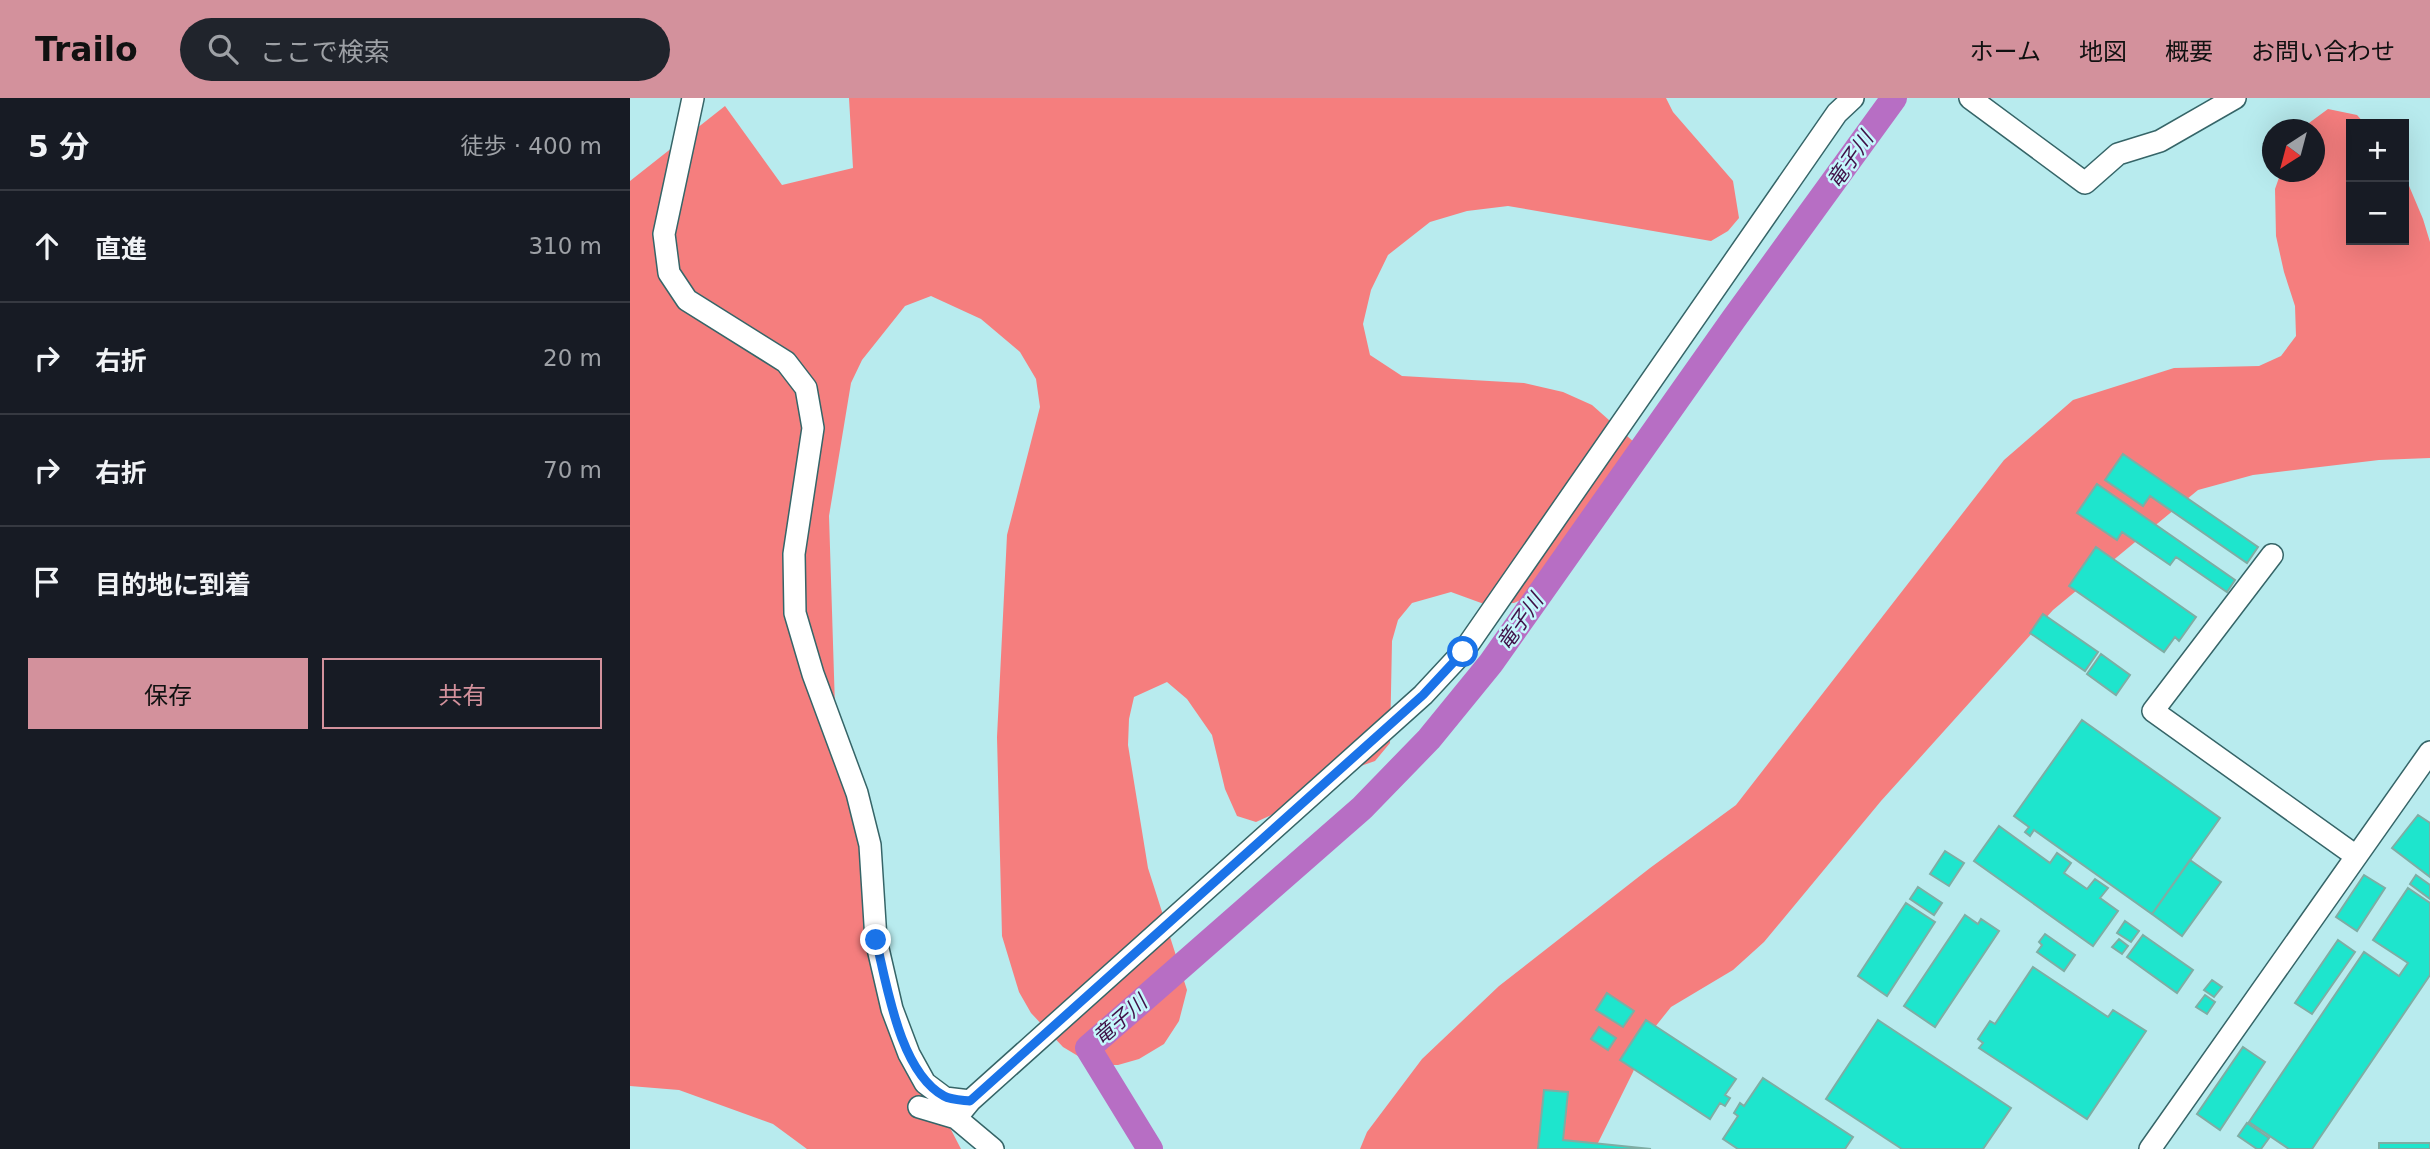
<!DOCTYPE html>
<html lang="ja">
<head>
<meta charset="utf-8">
<style>
	body { margin:0; font-family:"DejaVu Sans","Noto Sans JP",sans-serif; background:#20242c; color:#f1f3f6 }
	.controls { position:absolute; right:21px; top:21px; display:grid; overflow:hidden; border-radius:0px; box-shadow:0 7px 28px #0002 }
	.controls button { width:63px; height:63px; display:grid; place-items:center; padding:0; border:0; border-bottom:2px solid #363941; background:#171b24; color:#f1f3f6; font:35px sans-serif }
	.compass { position:absolute; left:1632px; top:21px; width:63px; height:63px; border-radius:50%; background:#171b24; box-shadow:0 7px 28px #0002; rotate:216deg }
	.stop { position:absolute; width:21px; height:21px; margin:-16px; border:5px solid #1a73e8; border-radius:50%; background:#fff }
	.stop.end { background:#1a73e8; border-color:#fff; box-shadow:0 2px 7px #0008 }
	.list { margin:0; padding:0; list-style:none }
	h2 { display:flex; justify-content:space-between; align-items:center; height:91px; margin:0; padding:0 28px; font-size:30px }
	h2 small { font-size:23px; font-weight:400; color:#9ea1a6 }
	.list li { display:grid; grid-template-columns:46px 1fr auto; gap:21px; align-items:center; box-sizing:border-box; height:112px; padding:0 28px; border-top:2px solid #363941 }
	.list b { display:block; font-size:26px; white-space:nowrap }
	.list em { font-size:23px; font-style:normal; color:#9ea1a6 }
	.actions { display:flex; gap:14px; padding:21px 28px }
	.actions a { flex:1; padding:16px 0; border:2px solid #d3919c; border-radius:0px; text-align:center; font-size:24px; color:#d3919c }
	.actions .main { background:#d3919c; color:#111 }
	.icon { flex:none; width:38px; height:38px; fill:none; stroke:currentColor; stroke-width:2; stroke-linecap:round; stroke-linejoin:round }
	.map { position:relative; flex:none; width:1800px; height:1051px; overflow:hidden }
	header { display:flex; align-items:center; gap:42px; box-sizing:border-box; height:98px; padding:0 35px; background:#d3919c; color:#111 }
	header strong { font-size:33px }
	nav { display:flex; gap:38px; margin-inline-start:auto; font-size:24px }
	.search { width:490px; height:63px; background:#20242c; display:flex; align-items:center; gap:18px; box-sizing:border-box; padding:0 24px; border-radius:38px; color:#9ea1a6; font-size:26px }
	main { display:flex }
	aside { flex:1; background:#171b24 }
	.map>svg:first-child { display:block }
</style>
</head>
<body>
<header>
<strong>Trailo</strong>
<div class="search"><svg class="icon" aria-label="search" viewBox="0 0 24 24"><circle cx="10" cy="10" r="6"/><path d="M15 15l6 6"/></svg>ここで検索</div>
<nav><a>ホーム</a><a>地図</a><a>概要</a><a>お問い合わせ</a></nav>
</header>
<main>
<aside>
<h2>5 分<small>徒歩 · 400 m</small></h2>
<ul class="list">
<li><svg class="icon" aria-label="ahead" viewBox="0 0 24 24"><path d="M12 20V5M6 11l6-6 6 6"/></svg><div><b>直進</b></div><em>310 m</em></li>
<li><svg class="icon" aria-label="right" viewBox="0 0 24 24"><path d="M7 20v-9h11M14 6l5 5-5 5"/></svg><div><b>右折</b></div><em>20 m</em></li>
<li><svg class="icon" aria-label="right" viewBox="0 0 24 24"><path d="M7 20v-9h11M14 6l5 5-5 5"/></svg><div><b>右折</b></div><em>70 m</em></li>
<li><svg class="icon" aria-label="arrive" viewBox="0 0 24 24"><path d="M6 21V4h12l-3 4 3 4H6"/></svg><div><b>目的地に到着</b></div></li>
</ul>
<div class="actions"><a class="main">保存</a><a>共有</a></div>
</aside>
<div class="map">
<svg width="1800" height="1051" viewBox="0 0 1800 1051">
	<rect width="100%" height="100%" fill="#b8ebee"/>
	<path fill="#f57e7e" d="M219,0H1036L1043,14L1103,83L1109,120L1098,133L1081,143L878,108L837,113L800,124L758,157L741,192L733,226L740,257L772,278L894,285L933,294L962,307L1005,345L991,397L961,441L932,476L914,491L884,505L854,506L821,494L782,505L768,522L762,543L760,645L745,663L705,677L650,713L626,724L607,718L595,691L582,637L557,601L537,584L504,599L499,621L498,647L518,770L557,892L549,923L534,946L509,961L488,967H463L433,949L401,915L389,894L372,838L367,639L377,437L410,309L406,281L390,254L351,221L301,198L275,208L232,262L221,285L199,418L206,641L268,904L317,1024L331,1051H177L143,1026L49,992L0,988V83L95,8L152,87L223,70Z
		M1698,11L1727,17L1735,26H1721V142H1774V76L1793,121L1800,144V360L1749,362L1623,377L1568,392L1423,512L1251,703L1134,844L1103,872L1041,909L1017,939L1003,974L965,1051H730L737,1034L792,961L869,888L1020,770L1106,707L1374,362L1443,302L1544,270L1629,268L1651,258L1666,238L1665,208L1654,174L1646,138L1645,91L1651,74H1685V32L1675,31L1679,25Z"/>
	<g fill="none" stroke-linecap="round" stroke-linejoin="round">
		<path stroke="#b76ec4" stroke-width="26" d="M520,1051L458,950L732,710L799,641L861,565L1103,222L1264,0"/>
	</g>
	<path fill="#1ee5cd" stroke="#7eada4" stroke-width="2" d="M1493,356L1628,449L1617,465L1520,398L1513,408L1475,382Z
		M1467,386L1605,482L1597,494L1546,459L1540,467L1492,434L1487,442L1447,415Z
		M1466,449L1566,519L1549,543L1545,539L1534,554L1439,488Z
		M1413,516L1468,554L1455,573L1400,535Z
		M1471,556L1500,577L1486,597L1457,576Z
		M1452,622L1590,720L1522,816L1404,732L1400,738L1395,734L1399,729L1384,718Z
		M1788,717L1800,725V779L1762,750Z
		M1369,728L1420,765L1427,755L1441,765L1434,775L1457,791L1465,781L1478,790L1470,800L1488,813L1463,848L1344,763Z
		M1315,753L1334,765L1319,788L1300,776Z
		M1560,762L1591,784L1552,838L1522,816Z
		M1734,777L1755,790L1727,833L1706,819Z
		M1786,777L1800,787V801L1780,786Z
		M1288,789L1312,805L1304,817L1280,801Z
		M1778,790L1800,805V877L1682,1051H1659L1619,1024L1734,854L1769,878L1778,865L1743,842Z
		M1276,805L1305,824L1257,898L1228,878Z
		M1335,817L1348,826L1351,821L1369,833L1305,929L1274,908Z
		M1495,823L1509,833L1501,844L1487,835Z
		M1415,836L1445,857L1434,873L1407,854L1412,847L1409,844Z
		M1513,837L1563,872L1547,895L1497,859Z
		M1489,841L1498,848L1492,856L1482,849Z
		M1708,842L1725,854L1682,916L1665,905Z
		M1403,869L1478,919L1483,912L1516,933L1457,1021L1349,950L1353,945L1348,941L1360,923L1365,926Z
		M1582,882L1592,889L1584,899L1574,892Z
		M977,895L1004,913L993,929L966,912Z
		M1575,897L1585,904L1577,916L1566,909Z
		M1016,922L1106,981L1095,997L1100,1000L1095,1008L1090,1005L1080,1021L990,962Z
		M1248,922L1381,1010L1353,1051H1272L1196,1001Z
		M969,929L986,940L978,952L961,941Z
		M1613,949L1635,964L1590,1032L1567,1016Z
		M1133,980L1223,1039L1215,1051H1108L1093,1041L1108,1018L1104,1015L1110,1005L1114,1008Z
		M914,992L938,994L933,1042L1021,1051H908Z
		M1617,1025L1639,1040L1631,1051H1627L1608,1038Z
		M1749,1045H1800V1051H1749Z"/>
	<g fill="none" stroke-linecap="round" stroke-linejoin="round">
		<g stroke="#366568" stroke-width="24">
			<path id="minor" d="M63,0L34,136L39,175L57,202L156,264L176,290L183,330L164,456L165,515L183,576L227,695L240,747L246,842L262,911L279,956L295,985L315,1000L340,1003
				M1340,0L1455,85L1488,56L1530,43L1605,0
				M1642,457L1523,613L1726,758
				M289,1009L326,1020L363,1051
				M326,1020L340,1003L793,597L833,554L1207,15L1223,0
				M1520,1051L1800,654"/>
		</g>
		<use href="#minor" stroke="#fff" stroke-width="21"/>
	</g>
	<g fill="none" stroke-linecap="round" stroke-linejoin="round">
		<path stroke="#1a73e8" stroke-width="9" d="M246,842C257,888 270,974 314,998C321,1002 332,1002 340,1003L793,597L833,554"/>
	</g>
	<g text-anchor="middle" dominant-baseline="central" stroke-width="5" stroke-linejoin="round" paint-order="stroke">
		<g font-size="21" font-style="italic" fill="#401148" stroke="#c5f8fc">
			<text transform="translate(1220 62) rotate(-55)">竜子川</text>
			<text transform="translate(890 524) rotate(-55)">竜子川</text>
			<text transform="translate(490 922) rotate(-41)">竜子川</text>
		</g>
	</g>
</svg>
<div class="controls">
<button>+</button>
<button>−</button>
</div>
<svg class="compass" viewBox="-18 -18 36 36"><path d="M0-13l5 13h-10z" fill="#e53935"/><path d="M0 13l5-13h-10z" fill="#9ea1a6"/></svg>
<div class="stop" style="left:833px;top:554px"></div>
<div class="stop end" style="left:246px;top:842px"></div>
</div>
</main>
</body>
</html>
